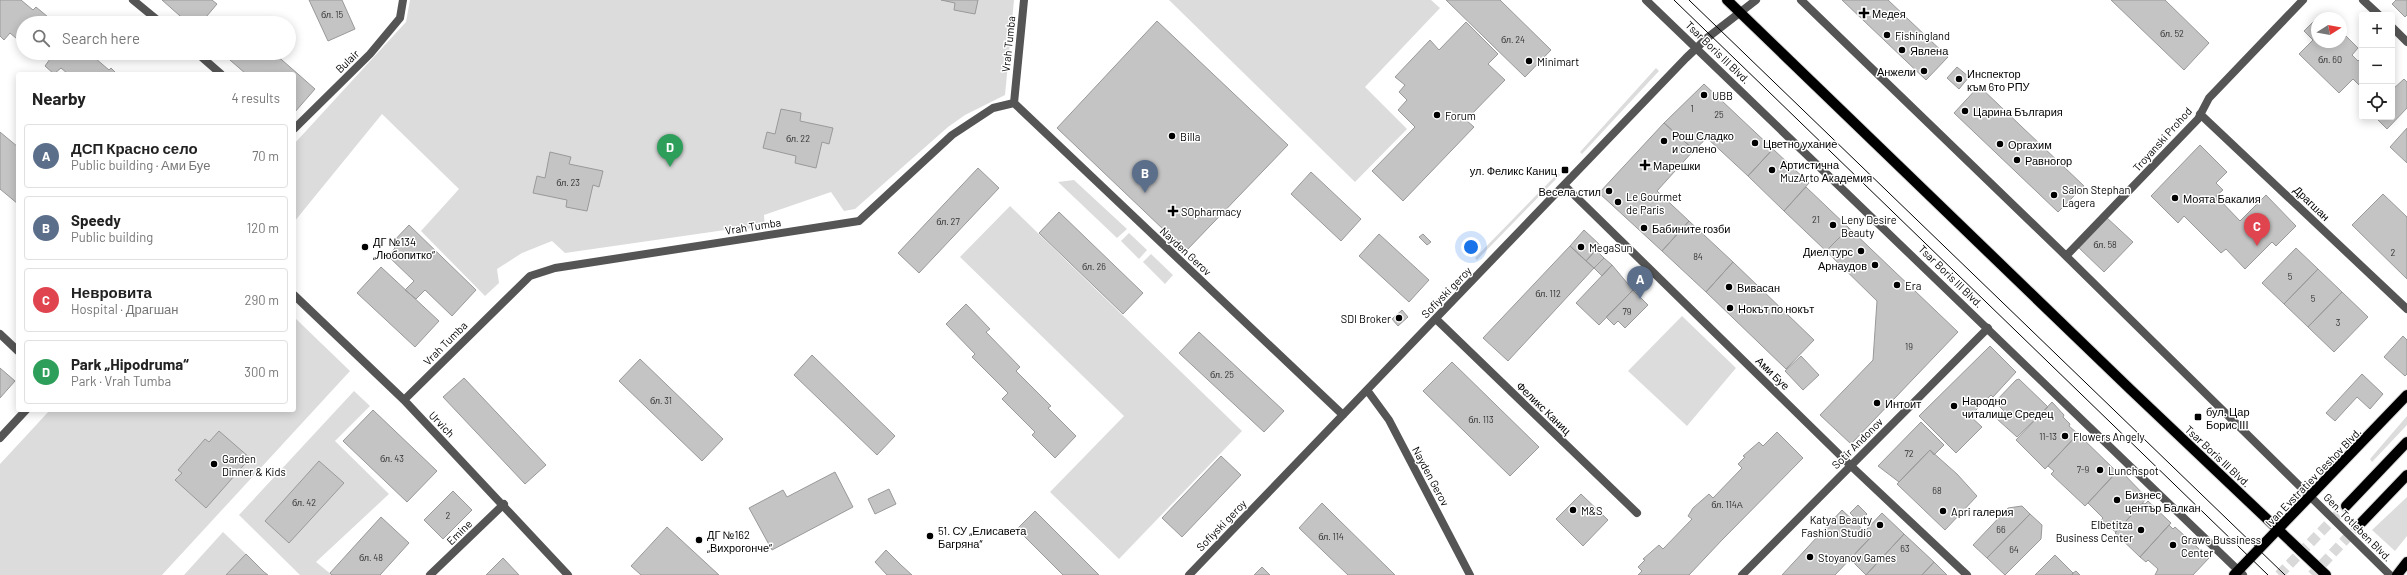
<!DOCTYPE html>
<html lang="en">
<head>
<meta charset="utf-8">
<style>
	body { margin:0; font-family:Barlow,sans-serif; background:#f6f6f6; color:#222 }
	.controls { position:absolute; right:12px; top:12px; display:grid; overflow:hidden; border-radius:4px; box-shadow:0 2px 10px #0003 }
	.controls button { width:36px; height:36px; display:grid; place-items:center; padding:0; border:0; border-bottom:1px solid #e0e0e0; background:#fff; color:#222; font:20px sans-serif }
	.compass { position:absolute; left:2311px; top:12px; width:36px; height:36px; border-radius:50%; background:#fff; box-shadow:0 2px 10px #0003; rotate:79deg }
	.you { position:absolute; left:1471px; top:247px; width:14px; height:14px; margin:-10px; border:3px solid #fff; border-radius:50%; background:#1a73e8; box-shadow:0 0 0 6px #1a73e833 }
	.badge { display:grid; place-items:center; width:26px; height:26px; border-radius:50%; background:#d93025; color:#fff; font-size:13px; font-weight:700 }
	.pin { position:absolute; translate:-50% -33px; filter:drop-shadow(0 1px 2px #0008) }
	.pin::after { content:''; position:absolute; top:21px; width:14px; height:12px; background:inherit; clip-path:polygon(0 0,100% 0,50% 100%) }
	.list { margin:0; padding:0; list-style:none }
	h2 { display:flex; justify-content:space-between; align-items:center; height:52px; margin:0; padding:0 16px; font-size:17px }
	h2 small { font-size:13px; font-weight:400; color:#767676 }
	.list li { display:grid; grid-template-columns:26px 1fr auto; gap:12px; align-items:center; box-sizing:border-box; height:64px; margin:0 8px 8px; padding:0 8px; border:1px solid #e0e0e0; border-radius:4px }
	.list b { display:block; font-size:15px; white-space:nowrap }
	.list p { margin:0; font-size:13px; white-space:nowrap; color:#767676 }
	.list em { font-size:13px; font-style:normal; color:#767676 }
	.icon { flex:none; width:22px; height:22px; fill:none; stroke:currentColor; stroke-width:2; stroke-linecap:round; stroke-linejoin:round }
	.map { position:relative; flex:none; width:2407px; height:575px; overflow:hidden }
	.search { position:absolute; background:#fff; box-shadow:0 2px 10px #0003; left:16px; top:16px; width:280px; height:44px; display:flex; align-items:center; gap:10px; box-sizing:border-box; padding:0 14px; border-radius:22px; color:#767676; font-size:15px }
	.panel { position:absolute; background:#fff; box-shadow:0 2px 10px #0003; left:16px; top:72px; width:280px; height:340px; border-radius:4px }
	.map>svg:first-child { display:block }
</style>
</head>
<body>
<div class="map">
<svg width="2407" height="575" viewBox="0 0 2407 575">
	<rect width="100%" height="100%" fill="#fff"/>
	<path fill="#dcdcdc" d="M410,0H1014L1005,95L965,115L948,127L855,209L844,211L831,192L764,215L765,228L732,229L565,253L552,241L522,253L497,269L499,283L485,296L421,231L459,189L382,114L294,222V144L406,22Z
		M1169,0H1431L1440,8L1365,87L1407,129L1355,182Z
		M1656,68L1659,71L1582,154L1580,152Z
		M1558,173L1560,175L1477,260L1475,258Z
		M1074,180L1127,229L1117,238L1058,182Z
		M1010,206L1242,431L1119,559L1050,492L1124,416L960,257Z
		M1129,233L1147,250L1139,259L1121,241Z
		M1151,254L1173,275L1165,284L1143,262Z
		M1682,316L1736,368L1687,426L1628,371Z
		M294,317L350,371L162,575H0V464L50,410H294Z
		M354,391L370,406L335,441L389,494L316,562L332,575H300L239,515Z
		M2407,416V425L2372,462L2370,459Z
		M2407,497V536L2395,551L2372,530Z
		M223,532L246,554L226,575H184Z"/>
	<path fill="#c4c4c4" stroke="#999" d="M0,0H21L33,10L36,7L48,17L45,23H23V44L10,33L4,40L0,36Z
		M162,0H212L217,4L201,23H188Z
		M309,0H342L355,29L328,41Z
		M941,0H978L975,14L954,10L955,3Z
		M1446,0H1500L1551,50L1525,77Z
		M1842,0H1888L1948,57L1926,80Z
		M2111,0H2165L2209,43L2184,70Z
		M2396,0H2407V15L2405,17L2392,4Z
		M1157,21L1288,145L1186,251L1057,128Z
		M2314,21L2317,22V42L2340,43L2346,36L2358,48L2352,55L2358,61L2362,57V88L2353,79L2339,93L2299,54L2313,40L2304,31Z
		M1466,22L1498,54L1488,64L1505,80L1466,120L1474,127L1403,201L1372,171L1415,127L1398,110L1407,100L1399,92L1405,85L1395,77L1430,40L1439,50Z
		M43,53H99L95,58L109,70L111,68L117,74H68L61,68L54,74L45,66L50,59Z
		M222,53H274L315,89L294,113V74H246Z
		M1957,67L1969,77L1959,89L1947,78Z
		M2404,79L2407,82V108L2387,129L2375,117H2392V90Z
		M1704,84L1773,149L1748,176L1707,138L1694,150L1664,123Z
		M1979,86L2084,186L2058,212L1954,113Z
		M781,109L801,113L800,121L833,128L829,144L822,142L816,168L795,163L796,156L763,148L767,132L775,134Z
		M1664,123L1694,150L1657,191L1689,221L1662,251L1599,193Z
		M2407,128V163L2390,147Z
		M0,132L18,147V204L0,189Z
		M2200,145L2227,172L2216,183L2223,190L2216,196L2240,221L2266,195L2296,226L2276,246L2272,242L2245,269L2226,249L2221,253L2184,216L2178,223L2151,196Z
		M1773,149L1809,183L1784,211L1748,176Z
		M550,152L571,157L569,164L603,171L599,187L593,185L587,211L566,207L567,200L533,193L537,176L545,178Z
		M978,168L999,188L919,273L898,253Z
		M1311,172L1361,219L1341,241L1291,194Z
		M1806,187L1849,228L1826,251L1784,211Z
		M2383,194L2407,217V279L2352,225Z
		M1059,212L1143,293L1123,314L1039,233Z
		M2106,217L2133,242L2104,272L2077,246Z
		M1689,221L1733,262L1706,292L1662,251Z
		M409,225L476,290L452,316L425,290L416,299L405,290L414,281L388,256L395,248L391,244Z
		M1849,228L1958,332L1851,444L1820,415L1873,360L1877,301L1826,251Z
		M1584,230L1600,245L1586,261L1570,246Z
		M1379,234L1429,280L1409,302L1359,256Z
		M1423,234L1431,242L1427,245L1419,237Z
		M1570,246L1594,268L1508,361L1483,338Z
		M2296,248L2318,269L2284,304L2262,283Z
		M1596,250L1604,258L1594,268L1586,261Z
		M1604,258L1612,265L1602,276L1594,268Z
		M1733,262L1814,340L1786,369L1706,292Z
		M1612,265L1633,290L1599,325L1576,303Z
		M381,267L439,321L415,347L357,293Z
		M2318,269L2342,292L2308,327L2284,304Z
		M1633,290L1648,305L1625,328L1618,321L1614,325L1606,317Z
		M2342,292L2368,317L2334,352L2308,327Z
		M966,304L990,329L986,332L1020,367L1016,371L1051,406L1048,408L1076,436L1055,458L1032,435L1035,432L1002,399L1008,393L972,357L975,354L946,324Z
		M1402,310L1408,317L1398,326L1392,319Z
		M1199,332L1284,411L1264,432L1179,353Z
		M2403,336L2407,340V374L2405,376L2384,357Z
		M1990,346L2016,372L1993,397L1991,395L1970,416L1982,427L1956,453L1919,416Z
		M812,355L895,436L877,455L794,375Z
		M1801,356L1819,375L1803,390L1785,371Z
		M640,359L723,439L702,461L619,381Z
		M1452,362L1539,447L1510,476L1423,391Z
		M0,368L15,381L0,398Z
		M2362,374L2383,394L2370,409L2357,397L2335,421L2326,413Z
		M464,378L546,465L525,484L443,397Z
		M2019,379L2048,407L2017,437L1997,419L2004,411L1995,402L2016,380Z
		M2052,402L2064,415L2063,417L2070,424L2069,426L2078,434L2045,469L2016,440Z
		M373,410L437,471L407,502L343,441Z
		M1921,422L1944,445L1934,455L1930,450L1899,482L1878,466Z
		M219,431L250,458L206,508L175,480L182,473L178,470L205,439L209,442Z
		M1777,432L1803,458L1722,540L1689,575H1638L1642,571L1638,567L1645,560L1643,559L1659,545L1663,549L1692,519L1688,516L1693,508L1709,494L1713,498L1742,468L1738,464L1745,457L1743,456L1759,442L1763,446Z
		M2078,434L2117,472L2085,506L2051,474L2054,471L2048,466Z
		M1930,450L1957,474L1977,496L1945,530L1897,484Z
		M1221,456L1241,475L1182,537L1162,518Z
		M319,461L344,483L289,543L265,521Z
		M2119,469L2147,498L2116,532L2100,521L2103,518L2088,503Z
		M835,472L853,507L772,550L749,508L783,490L787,497Z
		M889,489L896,504L875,514L868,499Z
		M453,491L472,510L443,539L424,520Z
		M1581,494L1608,520L1583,546L1556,519Z
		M2148,501L2171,523L2140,557L2115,533L2143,503L2145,504Z
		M1322,503L1335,516L1395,575H1348L1299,528Z
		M1858,505L1867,514L1859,522L1850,513Z
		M2022,506L2030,514L1987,558L1973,545L2008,508Z
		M1842,510L1871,537L1835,575H1782Z
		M1035,511L1099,575H1063L1017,529Z
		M1882,513L1904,534L1866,575L1850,559L1871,537L1865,531Z
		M2030,514L2042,525L2041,539L2005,575L1987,558Z
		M381,517L409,543L380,575H332L330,573Z
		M2169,525L2173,529L2175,527L2209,558L2193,575H2155L2158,569L2148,560L2146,562L2140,557Z
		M667,527L719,575H641L631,566Z
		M1904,534L1934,562L1922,575H1866Z
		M886,550L901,565L912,575H887L875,562Z
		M246,554L264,572L268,575H226Z
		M2055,555L2073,573L2072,575H2035Z
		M503,558L519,575H486Z
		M1934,562L1947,575H1922Z
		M1262,567L1270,575H1254Z
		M2076,571L2080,575H2072L2073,573Z"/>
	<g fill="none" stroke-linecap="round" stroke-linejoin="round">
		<path stroke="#d9d9d9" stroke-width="10" stroke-dasharray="10 5" stroke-linecap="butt" d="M2279,575L2346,506
			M2312,575L2362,522"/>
		<g stroke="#dbdbdb" stroke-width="12">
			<path id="primary" d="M1727,0L2131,390L2326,575
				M2346,506L2407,442
				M2362,522L2407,475
				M2234,575L2407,395
				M2397,575L2407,562"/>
		</g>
		<path stroke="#555" stroke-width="8" d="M133,0L161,23
			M1646,0L2243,575
			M1801,0L2066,256L2390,575
			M2363,0L2379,15
			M2392,27L2407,42
			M197,53L221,74
			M1014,103L1343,415
			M1014,103L1024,0
			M2200,114L2407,309
			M294,129L370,54L400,18L403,0
			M1564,185L1850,465L1967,575
			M2066,256L2198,119L2209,98L2303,0
			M294,295L404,400L568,575
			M1436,319L1637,513
			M0,334L18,351
			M1367,390L1389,420L1470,575
			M404,400L530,276L555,268L859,221L952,135L993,108L1014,103
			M0,438L26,410
			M430,575L504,504
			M1189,575L1686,58L1707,38L1756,0
			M1742,575L1988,328"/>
		<use href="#primary" stroke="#000" stroke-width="10"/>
		<path stroke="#000" stroke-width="1" d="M1674,0L2268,575
			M1689,0L2285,575"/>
	</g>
	<g fill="#000" stroke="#fff" stroke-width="1.5">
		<path d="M1862 7h4v4h4v4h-4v4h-4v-4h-4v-4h4z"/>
		<circle cx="1887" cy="35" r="4"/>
		<circle cx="1902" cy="50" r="4"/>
		<circle cx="1529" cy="61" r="4"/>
		<circle cx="1924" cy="71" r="4"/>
		<circle cx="1959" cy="79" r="4"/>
		<circle cx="1704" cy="95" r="4"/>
		<circle cx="1965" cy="111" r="4"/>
		<circle cx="1437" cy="115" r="4"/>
		<circle cx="1172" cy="136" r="4"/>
		<circle cx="1664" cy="141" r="4"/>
		<circle cx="1755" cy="143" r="4"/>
		<circle cx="2000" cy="144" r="4"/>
		<circle cx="2017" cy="160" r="4"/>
		<path d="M1643 159h4v4h4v4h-4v4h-4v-4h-4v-4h4z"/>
		<rect x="1561" y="166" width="8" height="8" rx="2"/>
		<circle cx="1772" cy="170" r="4"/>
		<circle cx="1609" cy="191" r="4"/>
		<circle cx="2054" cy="195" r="4"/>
		<circle cx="2175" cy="198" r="4"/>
		<circle cx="1618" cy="202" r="4"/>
		<path d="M1171 205h4v4h4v4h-4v4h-4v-4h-4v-4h4z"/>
		<circle cx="1833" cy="225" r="4"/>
		<circle cx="1644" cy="228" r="4"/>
		<circle cx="365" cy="247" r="4"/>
		<circle cx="1581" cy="247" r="4"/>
		<circle cx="1861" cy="251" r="4"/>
		<circle cx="1875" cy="265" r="4"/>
		<circle cx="1897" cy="285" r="4"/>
		<circle cx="1729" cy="287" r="4"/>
		<circle cx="1730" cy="308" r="4"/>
		<circle cx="1399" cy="318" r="4"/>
		<circle cx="1877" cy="403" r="4"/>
		<circle cx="1954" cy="406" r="4"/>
		<rect x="2194" y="413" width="8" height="8" rx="2"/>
		<circle cx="2065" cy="436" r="4"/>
		<circle cx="214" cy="464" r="4"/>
		<circle cx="2100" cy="470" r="4"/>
		<circle cx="2117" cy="500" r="4"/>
		<circle cx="1573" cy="510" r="4"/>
		<circle cx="1943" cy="511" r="4"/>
		<circle cx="1880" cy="525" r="4"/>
		<circle cx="2141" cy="530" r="4"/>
		<circle cx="930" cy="536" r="4"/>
		<circle cx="699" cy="540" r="4"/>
		<circle cx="2173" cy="545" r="4"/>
		<circle cx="1810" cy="557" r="4"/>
	</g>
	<g text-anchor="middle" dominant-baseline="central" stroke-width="3" stroke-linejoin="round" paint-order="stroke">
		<g font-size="9" fill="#313131">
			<text x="332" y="14">бл. 15</text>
			<text x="2172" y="33">бл. 52</text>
			<text x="1513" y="39">бл. 24</text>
			<text x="2330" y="59">бл. 60</text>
			<text x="1692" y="108">1</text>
			<text x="1719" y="114">25</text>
			<text x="798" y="138">бл. 22</text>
			<text x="568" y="182">бл. 23</text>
			<text x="1816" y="219">21</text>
			<text x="948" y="221">бл. 27</text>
			<text x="2105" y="244">бл. 58</text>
			<text x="2393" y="252">2</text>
			<text x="1698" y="256">84</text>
			<text x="1094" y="266">бл. 26</text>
			<text x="2290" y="276">5</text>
			<text x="1548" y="293">бл. 112</text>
			<text x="2313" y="298">5</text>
			<text x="1627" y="311">79</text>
			<text x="2338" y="322">3</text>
			<text x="1909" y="346">19</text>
			<text x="1222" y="374">бл. 25</text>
			<text x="661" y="400">бл. 31</text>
			<text x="1481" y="419">бл. 113</text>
			<text x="2048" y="436">11-13</text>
			<text x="1909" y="453">72</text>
			<text x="392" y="458">бл. 43</text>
			<text x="2083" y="469">7-9</text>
			<text x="1937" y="490">68</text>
			<text x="304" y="502">бл. 42</text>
			<text x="1727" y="504">бл. 114А</text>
			<text x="448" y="515">2</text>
			<text x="2001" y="529">66</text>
			<text x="1331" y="536">бл. 114</text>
			<text x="1905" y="548">63</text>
			<text x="2014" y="549">64</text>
			<text x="371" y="557">бл. 48</text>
		</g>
		<g font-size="11" fill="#000" stroke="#fff" text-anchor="start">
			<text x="1872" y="13">Медея</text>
			<text x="1895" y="35">Fishingland</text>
			<text x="1910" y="50">Явлена</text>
			<text x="1537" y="61">Minimart</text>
			<text x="1916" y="71" text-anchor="end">Анжели</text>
			<text x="1967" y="73">Инспектор<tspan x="1967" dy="13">към 6то РПУ</tspan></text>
			<text x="1712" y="95">UBB</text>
			<text x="1973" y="111">Царина България</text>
			<text x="1445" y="115">Forum</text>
			<text x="1672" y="135">Рош Сладко<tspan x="1672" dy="13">и солено</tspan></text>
			<text x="1180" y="136">Billa</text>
			<text x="1763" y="143">Цветно ухание</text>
			<text x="2008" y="144">Оргахим</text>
			<text x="2025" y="160">Равногор</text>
			<text x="1780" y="164">Артистична<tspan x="1780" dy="13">MuzArto Академия</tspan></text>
			<text x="1653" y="165">Марешки</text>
			<text x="1557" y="170" text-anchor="end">ул. Феликс Каниц</text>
			<text x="2062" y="189">Salon Stephan<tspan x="2062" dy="13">Lagera</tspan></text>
			<text x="1601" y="191" text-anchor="end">Весела стил</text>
			<text x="1626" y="196">Le Gourmet<tspan x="1626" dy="13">de Paris</tspan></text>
			<text x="2183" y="198">Моята Бакалия</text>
			<text x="1181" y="211">SOpharmacy</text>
			<text x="1841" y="219">Leny Desire<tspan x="1841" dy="13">Beauty</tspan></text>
			<text x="1652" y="228">Бабините гозби</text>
			<text x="373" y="241">ДГ №134<tspan x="373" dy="13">„Любопитко“</tspan></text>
			<text x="1589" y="247">MegaSun</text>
			<text x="1853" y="251" text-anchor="end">Диел турс</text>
			<text x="1867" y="265" text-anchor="end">Арнаудов</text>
			<text x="1905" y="285">Era</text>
			<text x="1737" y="287">Вивасан</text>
			<text x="1738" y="308">Нокът по нокът</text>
			<text x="1391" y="318" text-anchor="end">SDI Broker</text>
			<text x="1962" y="400">Народно<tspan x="1962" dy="13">читалище Средец</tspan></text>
			<text x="1885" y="403">Интоит</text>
			<text x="2206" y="411">бул. Цар<tspan x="2206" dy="13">Борис ІІІ</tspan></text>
			<text x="2073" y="436">Flowers Angely</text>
			<text x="222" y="458">Garden<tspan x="222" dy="13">Dinner &amp; Kids</tspan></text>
			<text x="2108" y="470">Lunchspot</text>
			<text x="2125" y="494">Бизнес<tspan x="2125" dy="13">център Балкан</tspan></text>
			<text x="1581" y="510">M&amp;S</text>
			<text x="1951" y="511">Apri галерия</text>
			<text x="1872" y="519" text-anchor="end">Katya Beauty<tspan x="1872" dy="13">Fashion Studio</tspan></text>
			<text x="2133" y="524" text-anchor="end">Elbetitza<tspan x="2133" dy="13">Business Center</tspan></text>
			<text x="938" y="530">51. СУ „Елисавета<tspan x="938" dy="13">Багряна“</tspan></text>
			<text x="707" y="534">ДГ №162<tspan x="707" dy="13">„Вихрогонче“</tspan></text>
			<text x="2181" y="539">Grawe Bussiness<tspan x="2181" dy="13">Center</tspan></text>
			<text x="1818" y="557">Stoyanov Games</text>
		</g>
		<g font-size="11" fill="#000" stroke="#fff">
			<text transform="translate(1008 44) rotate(-84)">Vrah Tumba</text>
			<text transform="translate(1718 52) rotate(44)">Tsar Boris III Blvd.</text>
			<text transform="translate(347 61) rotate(-44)">Bulair</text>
			<text transform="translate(2162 139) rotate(-48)">Troyanski Prohod</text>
			<text transform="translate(2312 203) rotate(44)">Драгшан</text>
			<text transform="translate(753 226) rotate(-9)">Vrah Tumba</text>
			<text transform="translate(1186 251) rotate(43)">Nayden Gerov</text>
			<text transform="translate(1951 276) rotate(44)">Tsar Boris III Blvd.</text>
			<text transform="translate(1446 292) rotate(-46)">Sofiyski geroy</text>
			<text transform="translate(445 343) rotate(-45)">Vrah Tumba</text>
			<text transform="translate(1773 373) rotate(44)">Ами Буе</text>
			<text transform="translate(1544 408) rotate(44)">Феликс Каниц</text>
			<text transform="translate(442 424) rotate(46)">Urvich</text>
			<text transform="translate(1857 443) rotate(-45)">Sotir Andonov</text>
			<text transform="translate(2218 456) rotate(43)">Tsar Boris III Blvd.</text>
			<text transform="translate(1431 476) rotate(62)">Nayden Gerov</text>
			<text transform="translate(2313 477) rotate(-46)">Ivan Evstratiev Geshov Blvd.</text>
			<text transform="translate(1221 525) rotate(-46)">Sofiyski geroy</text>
			<text transform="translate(2358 527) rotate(45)">Gen. Totleben Blvd.</text>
			<text transform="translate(459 532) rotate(-44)">Emine</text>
		</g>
	</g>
</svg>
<div class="controls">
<button>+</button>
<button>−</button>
<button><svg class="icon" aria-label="locate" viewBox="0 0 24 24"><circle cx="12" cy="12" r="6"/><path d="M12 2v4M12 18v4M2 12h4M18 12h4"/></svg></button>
</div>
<svg class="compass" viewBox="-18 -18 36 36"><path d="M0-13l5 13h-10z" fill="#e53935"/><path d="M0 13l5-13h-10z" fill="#767676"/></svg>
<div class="you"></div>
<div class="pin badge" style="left:1640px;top:299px;background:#5c6f8a">A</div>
<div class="pin badge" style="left:1145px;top:193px;background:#5c6f8a">B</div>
<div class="pin badge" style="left:2257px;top:246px;background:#e0444e">C</div>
<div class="pin badge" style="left:670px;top:167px;background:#2e9e5b">D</div>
<div class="search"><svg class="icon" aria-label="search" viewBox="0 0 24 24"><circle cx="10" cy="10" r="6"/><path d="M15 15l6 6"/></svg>Search here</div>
<section class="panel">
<h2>Nearby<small>4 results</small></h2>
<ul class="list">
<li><span class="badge" style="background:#5c6f8a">A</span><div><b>ДСП Красно село</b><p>Public building · Ами Буе</p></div><em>70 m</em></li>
<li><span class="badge" style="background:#5c6f8a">B</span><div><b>Speedy</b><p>Public building</p></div><em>120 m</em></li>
<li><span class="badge" style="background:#e0444e">C</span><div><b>Невровита</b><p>Hospital · Драгшан</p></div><em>290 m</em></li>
<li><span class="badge" style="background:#2e9e5b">D</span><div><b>Park „Hipodruma“</b><p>Park · Vrah Tumba</p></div><em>300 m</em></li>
</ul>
</section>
</div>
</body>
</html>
